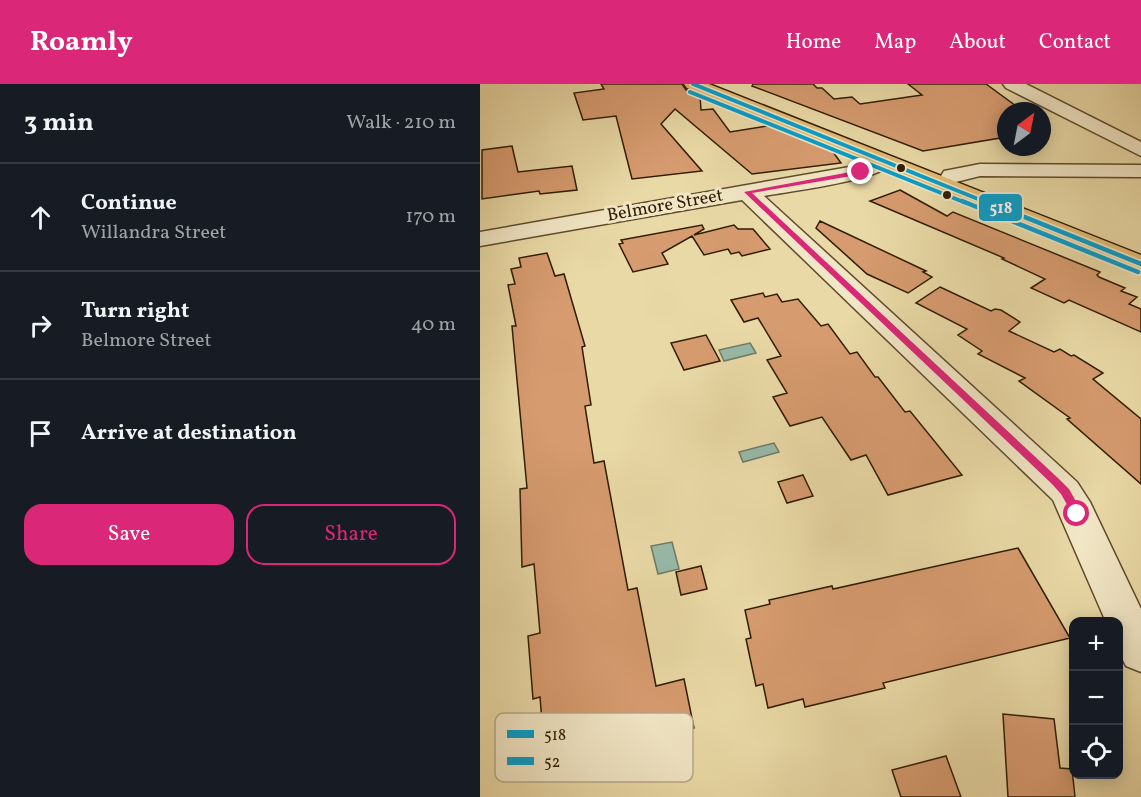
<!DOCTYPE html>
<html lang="en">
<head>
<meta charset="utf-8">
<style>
	body { margin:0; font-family:Vollkorn,serif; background:#20242c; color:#f1f3f6 }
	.controls { position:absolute; right:18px; bottom:18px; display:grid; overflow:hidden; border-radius:12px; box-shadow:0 3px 15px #0003 }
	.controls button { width:54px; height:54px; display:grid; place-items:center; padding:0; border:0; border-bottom:2px solid #363941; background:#171b24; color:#f1f3f6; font:30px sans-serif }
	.compass { position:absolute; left:517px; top:18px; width:54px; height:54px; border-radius:50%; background:#171b24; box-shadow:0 3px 15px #0003; rotate:32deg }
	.stop { position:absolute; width:18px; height:18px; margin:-14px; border:4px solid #db2777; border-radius:50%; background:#fff }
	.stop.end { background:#db2777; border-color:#fff; box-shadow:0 2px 6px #0008 }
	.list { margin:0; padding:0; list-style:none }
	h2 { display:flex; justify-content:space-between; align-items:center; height:78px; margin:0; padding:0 24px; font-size:26px }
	h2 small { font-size:20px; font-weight:400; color:#9ea1a6 }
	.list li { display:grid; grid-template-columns:39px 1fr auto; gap:18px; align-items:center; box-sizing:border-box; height:108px; padding:0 24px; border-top:2px solid #363941 }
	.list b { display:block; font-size:22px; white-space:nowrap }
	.list p { margin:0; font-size:20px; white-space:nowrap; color:#9ea1a6 }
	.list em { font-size:20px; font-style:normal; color:#9ea1a6 }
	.actions { display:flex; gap:12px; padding:18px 24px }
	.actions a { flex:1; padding:14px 0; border:2px solid #db2777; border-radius:18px; text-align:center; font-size:21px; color:#db2777 }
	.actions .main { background:#db2777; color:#fff }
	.icon { flex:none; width:33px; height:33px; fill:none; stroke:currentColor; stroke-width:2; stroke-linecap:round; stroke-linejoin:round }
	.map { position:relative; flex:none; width:661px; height:713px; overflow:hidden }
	header { display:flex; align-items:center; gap:36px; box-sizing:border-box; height:84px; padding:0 30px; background:#db2777; color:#fff }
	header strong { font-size:28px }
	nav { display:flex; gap:33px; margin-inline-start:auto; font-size:21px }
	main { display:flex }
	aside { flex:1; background:#171b24 }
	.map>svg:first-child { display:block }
</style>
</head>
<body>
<header>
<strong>Roamly</strong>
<nav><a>Home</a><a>Map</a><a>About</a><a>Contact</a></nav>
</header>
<main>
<aside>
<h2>3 min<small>Walk · 210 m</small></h2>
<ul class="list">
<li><svg class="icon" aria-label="ahead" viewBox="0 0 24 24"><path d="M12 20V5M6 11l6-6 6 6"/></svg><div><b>Continue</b><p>Willandra Street</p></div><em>170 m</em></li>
<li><svg class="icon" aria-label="right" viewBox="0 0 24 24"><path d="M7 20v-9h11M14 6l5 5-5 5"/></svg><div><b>Turn right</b><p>Belmore Street</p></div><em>40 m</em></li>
<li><svg class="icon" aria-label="arrive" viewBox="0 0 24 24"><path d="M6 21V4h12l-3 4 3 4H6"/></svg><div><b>Arrive at destination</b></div></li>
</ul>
<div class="actions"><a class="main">Save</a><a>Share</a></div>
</aside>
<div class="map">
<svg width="661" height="713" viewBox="0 0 661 713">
	<rect width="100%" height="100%" fill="#e9d9a6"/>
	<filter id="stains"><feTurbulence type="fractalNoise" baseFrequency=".00333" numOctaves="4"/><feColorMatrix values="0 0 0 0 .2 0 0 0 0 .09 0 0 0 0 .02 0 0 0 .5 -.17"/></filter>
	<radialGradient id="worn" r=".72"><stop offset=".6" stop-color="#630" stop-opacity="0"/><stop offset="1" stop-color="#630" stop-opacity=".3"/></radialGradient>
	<path fill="#97baa9" stroke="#6e7b65" stroke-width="1.5" d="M270,259L276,269L244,277L239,266Z
		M294,359L299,368L263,378L259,368Z
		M192,458L199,485L178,490L171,462Z"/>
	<path fill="#d69b6f" stroke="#301c00" stroke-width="1.5" d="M121,0H202L206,6L220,12L221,26L233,25L250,48L293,41L351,65L361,79L272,90L195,25L181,40L222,87L152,95L136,32L103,36L94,9L124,5Z
		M273,0H333L337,4H342L354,15L372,13L380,20L442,11L428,0H506L543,27H526V53L443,67L272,2Z
		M32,62L38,88L92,82L97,106L60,110L59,107L2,115V66Z
		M420,106L467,132L473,128L620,188L617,191L619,193L645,204L641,207L657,213L649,220L661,225V248L589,216L584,219L551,204L565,195L522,175L524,174L390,117Z
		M340,137L446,187L443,188L452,193L428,209L387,190L336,144Z
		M222,141L224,145L214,151L254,141L258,145H273L290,165L262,172L259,168L251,170L248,165L224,171L212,152L182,169L188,180L153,188L139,160L143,159L141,156Z
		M67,169L75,192L84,190L105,262L102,263L111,321L105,322L114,379L124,377L148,506L157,504L176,602L204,595L214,644L66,686L60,613L53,615L48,552L60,549L54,480L42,483L40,405L47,404L32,242H36L28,201L35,200L31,185L41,183L39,174Z
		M460,203L511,227L515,225L521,226L540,238L529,247L574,268L580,265L591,272L594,271L623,289L613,295L661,335V400L587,335L590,334L539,297L545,294L498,270L502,267L478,251L487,245L436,219Z
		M283,209L285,213L297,210L302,218L318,215L341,242L348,240L370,270L377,268L395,293H398L425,328L430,327L482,391L408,411L386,371L371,376L342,333L310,342L293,313L307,309L287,276L301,272L278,234L264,238L251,216Z
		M226,251L240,277L204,286L191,259Z
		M323,391L333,412L307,419L298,398Z
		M538,464L590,554L403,599L405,604L325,623L323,615L288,624L283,600L276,602L266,555L271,554L265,526L290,520L289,516L352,502L353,505Z
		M221,482L227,505L201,511L196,488Z
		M523,630L574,635L580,684L592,685L595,713H528Z
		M466,672L481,713H421L412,686Z"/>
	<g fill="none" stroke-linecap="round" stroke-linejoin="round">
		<g stroke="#5e4b2a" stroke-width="3">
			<path id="minor" d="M523,0H546L661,58V72L526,4Z
				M403,72L410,74L414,78C400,97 310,107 284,112L597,398L610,418L661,525V588L646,582L638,566V538H626L573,416L262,116L0,162V148L375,82Z
				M500,80L661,81V93L500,92L472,99L464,97L461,92L464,87Z"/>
		</g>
		<g stroke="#301c00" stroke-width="3">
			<path id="highway" d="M204,0H229L661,171V188L207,4Z"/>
		</g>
		<use href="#minor" fill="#f1e6c5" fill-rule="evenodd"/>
		<use href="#highway" fill="#e4bc73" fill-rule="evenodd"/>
		<g stroke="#f1e6c5" stroke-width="7">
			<path id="bus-1-far1" d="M213,0L508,119"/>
		</g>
		<g stroke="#f1e6c5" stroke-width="8">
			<path id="bus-1" d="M505,117L661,180"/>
		</g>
		<g stroke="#f1e6c5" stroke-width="7">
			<path id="bus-2-far1" d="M210,8L486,119"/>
		</g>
		<g stroke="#f1e6c5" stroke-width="8">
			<path id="bus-2" d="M482,117L658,188"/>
		</g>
		<use href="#bus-1-far1" stroke="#079ecb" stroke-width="4"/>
		<use href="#bus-1" stroke="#079ecb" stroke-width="4.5"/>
		<use href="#bus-2-far1" stroke="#079ecb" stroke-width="4"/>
		<use href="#bus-2" stroke="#079ecb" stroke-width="4.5"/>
	</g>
	<path fill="#db2777" d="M381,86L383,90L272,109L579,395L589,405L603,430L601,433H594L581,410L572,400L264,108Z"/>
	<g fill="#301c00" stroke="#f1e6c5" stroke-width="2">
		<circle cx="421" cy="84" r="5"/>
		<circle cx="467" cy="111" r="5"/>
	</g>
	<g text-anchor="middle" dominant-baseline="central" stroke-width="6" stroke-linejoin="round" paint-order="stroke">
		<g font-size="18" fill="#301c00" stroke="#f1e6c5">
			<text transform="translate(185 122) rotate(-10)">Belmore Street</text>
		</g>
	</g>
	<rect x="15" y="629" width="198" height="69" rx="9" fill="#f1e6c5" stroke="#b7a98a" stroke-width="1.5"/>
	<rect x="27" y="646" width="27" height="8" fill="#079ecb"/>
	<rect x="27" y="673" width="27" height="8" fill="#079ecb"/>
	<g font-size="16" fill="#301c00">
		<text x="64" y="656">518</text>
		<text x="64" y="683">52</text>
	</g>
	<rect stroke="#f1e6c5" stroke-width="2" x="498" y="109" width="45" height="29" rx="6" fill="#079ecb"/>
	<g font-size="16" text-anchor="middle" font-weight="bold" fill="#fff">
		<text x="521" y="129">518</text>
	</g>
	<rect width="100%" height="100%" filter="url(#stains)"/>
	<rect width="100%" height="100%" fill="url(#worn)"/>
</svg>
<div class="controls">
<button>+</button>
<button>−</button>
<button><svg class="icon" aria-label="locate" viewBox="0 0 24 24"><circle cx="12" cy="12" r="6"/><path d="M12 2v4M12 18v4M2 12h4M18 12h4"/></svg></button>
</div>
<svg class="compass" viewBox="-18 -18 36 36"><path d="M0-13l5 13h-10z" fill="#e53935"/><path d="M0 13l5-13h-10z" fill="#9ea1a6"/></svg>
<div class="stop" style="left:597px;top:430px"></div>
<div class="stop end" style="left:381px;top:88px"></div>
</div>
</main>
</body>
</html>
